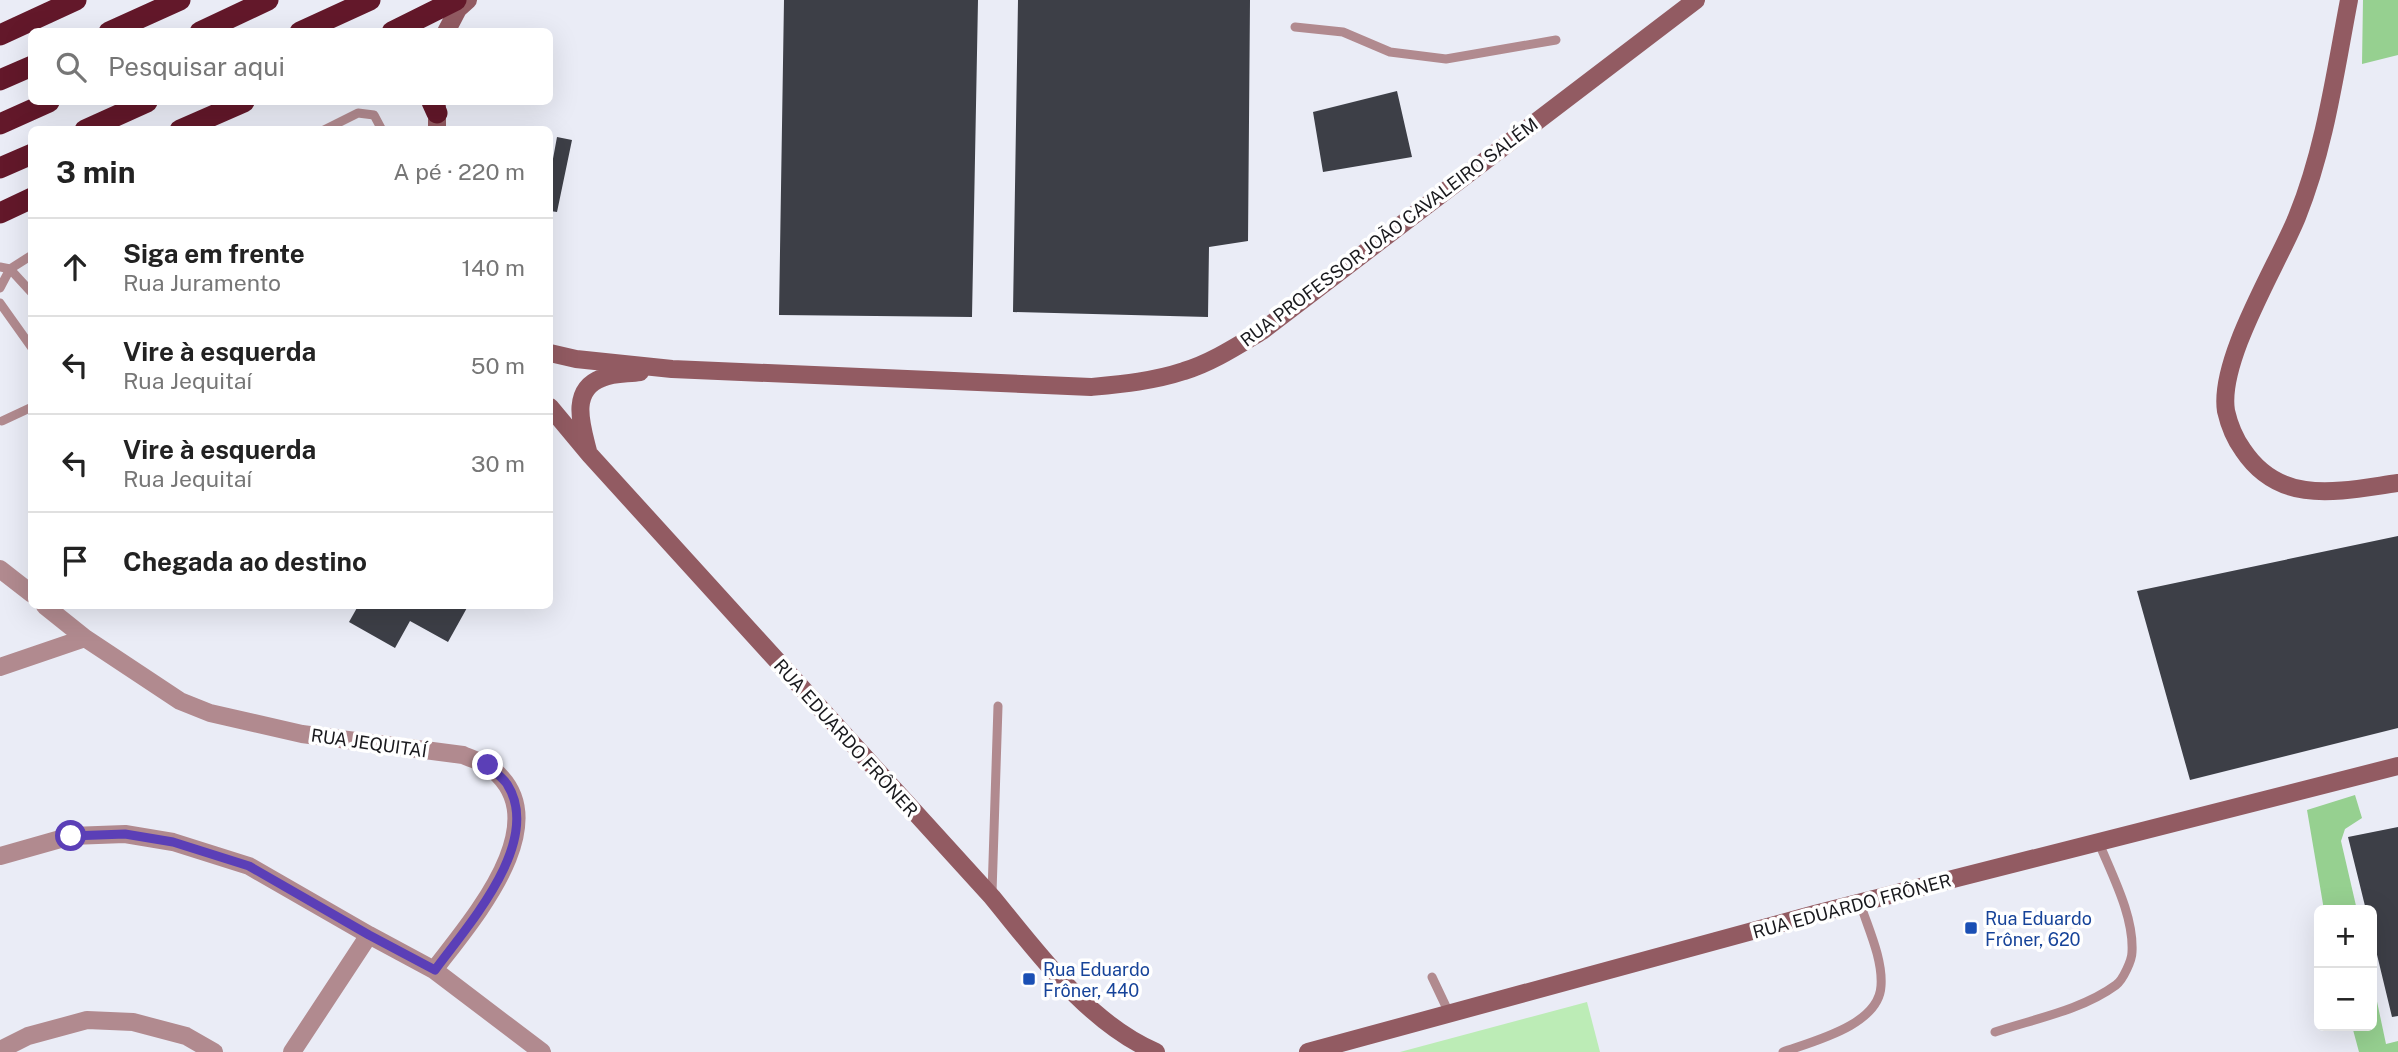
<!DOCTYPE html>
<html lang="pt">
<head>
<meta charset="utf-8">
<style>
	body { margin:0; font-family:"Public Sans",sans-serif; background:#f2f2f2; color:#222 }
	.controls { position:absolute; right:21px; bottom:21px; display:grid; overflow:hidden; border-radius:10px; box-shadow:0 7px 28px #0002 }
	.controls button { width:63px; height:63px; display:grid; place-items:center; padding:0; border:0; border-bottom:2px solid #e0e0e0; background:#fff; color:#222; font:35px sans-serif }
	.stop { position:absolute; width:21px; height:21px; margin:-16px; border:5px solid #5b3fb7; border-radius:50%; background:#fff }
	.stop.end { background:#5b3fb7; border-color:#fff; box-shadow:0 2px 7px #0008 }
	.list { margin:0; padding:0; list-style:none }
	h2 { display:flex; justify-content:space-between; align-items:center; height:91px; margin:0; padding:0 28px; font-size:30px }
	h2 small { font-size:23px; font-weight:400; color:#767676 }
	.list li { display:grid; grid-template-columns:46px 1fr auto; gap:21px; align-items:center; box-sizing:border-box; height:98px; padding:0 28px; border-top:2px solid #e0e0e0 }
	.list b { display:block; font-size:26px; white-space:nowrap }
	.list p { margin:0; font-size:23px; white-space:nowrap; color:#767676 }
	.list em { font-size:23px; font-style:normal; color:#767676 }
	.icon { flex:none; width:38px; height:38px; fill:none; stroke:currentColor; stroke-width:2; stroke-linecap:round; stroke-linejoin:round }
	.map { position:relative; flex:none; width:2398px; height:1052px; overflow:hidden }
	.search { position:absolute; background:#fff; box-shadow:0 7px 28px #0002; left:28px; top:28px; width:525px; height:77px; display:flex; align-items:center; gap:18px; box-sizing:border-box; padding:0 24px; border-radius:10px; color:#767676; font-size:26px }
	.panel { position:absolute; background:#fff; box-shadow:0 7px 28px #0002; left:28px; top:126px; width:525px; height:483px; border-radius:10px }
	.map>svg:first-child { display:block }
</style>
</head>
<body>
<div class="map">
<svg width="2398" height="1052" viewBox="0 0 2398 1052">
	<rect width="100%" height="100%" fill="#eaecf6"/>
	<path fill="#bcecb6" d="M1587,1002L1600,1052H1400Z"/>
	<path fill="#96d090" d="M2363,0H2398V55L2362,64Z
		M2355,795L2362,818L2345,829L2341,841L2357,910H2324L2307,810Z
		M2372,978L2386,1044L2398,1041V1052H2359L2352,1026H2372Z"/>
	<path fill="#3d3f47" d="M784,0H978L972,317L779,315Z
		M1018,0H1250L1248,241L1209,247L1208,317L1013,312Z
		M1397,91L1412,157L1323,172L1313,112Z
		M557,137L572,140L557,212L550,211V175Z
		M2398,536V728L2190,780L2137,591Z
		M358,606H468L448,642L410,621L395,648L349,622Z
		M2398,827V1016L2392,1017L2372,934V910H2366L2348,837Z"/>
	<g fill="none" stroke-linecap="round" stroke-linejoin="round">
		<path stroke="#b18a8f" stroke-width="9" d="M1295,27L1343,32L1390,52L1446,59L1556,40
			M324,130L358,113L374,115L382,130
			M0,267L10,269L32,293
			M0,288L10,269L32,255
			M0,303L32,348
			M2,421L32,407
			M992,893L998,706
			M1432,977L1450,1015
			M1995,1032C2034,1019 2082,1010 2116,985C2123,980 2132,960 2132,952C2134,916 2112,875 2099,843
			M1783,1052C1814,1041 1879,1025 1881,986C1883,959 1868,928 1860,903"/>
		<path stroke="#b18a8f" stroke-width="18" d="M0,569L32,594
			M45,606L85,638L180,701L210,713L302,734L463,755C471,759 481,761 488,766C563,819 470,922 434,970
			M0,667L85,638
			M0,856L71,836L125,834L173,842L249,866L369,935L434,970L542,1052
			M0,1050L28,1036L87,1020L133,1022L186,1036L214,1052
			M292,1052L369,935"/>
		<path stroke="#925b62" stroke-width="18" d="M2349,0C2335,73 2325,148 2297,217C2277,266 2218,360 2226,411C2229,424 2235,439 2243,450C2281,507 2340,491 2398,483
			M446,32L458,9L468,0
			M437,130V102
			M550,353L576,359L672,369L1091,387C1122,384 1154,381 1184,371C1211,363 1237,346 1262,331L1696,0
			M550,407L590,455L992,897C1038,953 1088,1023 1156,1052
			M588,451C582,427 569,390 602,378C613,373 628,374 640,372
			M1308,1052L1815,914L2398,766"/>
		<path stroke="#63182a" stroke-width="21" d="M109,32L180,0
			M200,32L268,0
			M300,32L370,0
			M392,32L456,0
			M0,35L76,0
			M0,80L32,66
			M432,102L437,113
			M0,124L49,102
			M85,130L147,102
			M180,130L244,102
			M0,168L32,154
			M0,213L32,198"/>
	</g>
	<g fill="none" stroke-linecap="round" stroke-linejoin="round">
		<path stroke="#5b3fb7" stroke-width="9" d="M71,836L125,834L173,842L249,866L369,935L435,970C467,926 544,842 507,784C502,777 493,771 488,765"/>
	</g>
	<g fill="#1a4fb4" stroke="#fff" stroke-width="2.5">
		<rect x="1964" y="921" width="14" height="14" rx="3.5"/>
		<rect x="1022" y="972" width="14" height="14" rx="3.5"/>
	</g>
	<g text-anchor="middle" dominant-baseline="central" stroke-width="7" stroke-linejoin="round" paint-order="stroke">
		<g font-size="18" fill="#19191d" stroke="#fff">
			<text transform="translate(1389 232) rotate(-37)">RUA PROFESSOR JOÃO CAVALEIRO SALÉM</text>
			<text transform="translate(846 738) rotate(48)">RUA EDUARDO FRÔNER</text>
			<text transform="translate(369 743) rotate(8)">RUA JEQUITAÍ</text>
			<text transform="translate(1852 906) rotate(-15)">RUA EDUARDO FRÔNER</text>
		</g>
		<g font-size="18" fill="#164399" stroke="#fff" text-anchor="start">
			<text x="1985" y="918">Rua Eduardo<tspan x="1985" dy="21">Frôner, 620</tspan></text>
			<text x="1043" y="969">Rua Eduardo<tspan x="1043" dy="21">Frôner, 440</tspan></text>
		</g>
	</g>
</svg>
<div class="controls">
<button>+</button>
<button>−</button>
</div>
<div class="stop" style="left:71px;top:836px"></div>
<div class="stop end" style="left:488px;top:765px"></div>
<div class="search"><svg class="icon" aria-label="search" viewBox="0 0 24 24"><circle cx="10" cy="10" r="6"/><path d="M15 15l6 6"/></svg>Pesquisar aqui</div>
<section class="panel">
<h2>3 min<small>A pé · 220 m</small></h2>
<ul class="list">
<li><svg class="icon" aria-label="ahead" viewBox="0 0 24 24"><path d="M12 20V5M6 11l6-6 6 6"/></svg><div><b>Siga em frente</b><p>Rua Juramento</p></div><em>140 m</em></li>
<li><svg class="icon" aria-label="left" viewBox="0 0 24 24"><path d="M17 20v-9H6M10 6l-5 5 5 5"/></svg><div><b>Vire à esquerda</b><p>Rua Jequitaí</p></div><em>50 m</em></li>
<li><svg class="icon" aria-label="left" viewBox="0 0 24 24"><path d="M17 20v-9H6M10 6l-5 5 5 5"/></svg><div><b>Vire à esquerda</b><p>Rua Jequitaí</p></div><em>30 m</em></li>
<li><svg class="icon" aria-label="arrive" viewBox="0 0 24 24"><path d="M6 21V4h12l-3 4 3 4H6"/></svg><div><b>Chegada ao destino</b></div></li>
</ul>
</section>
</div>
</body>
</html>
